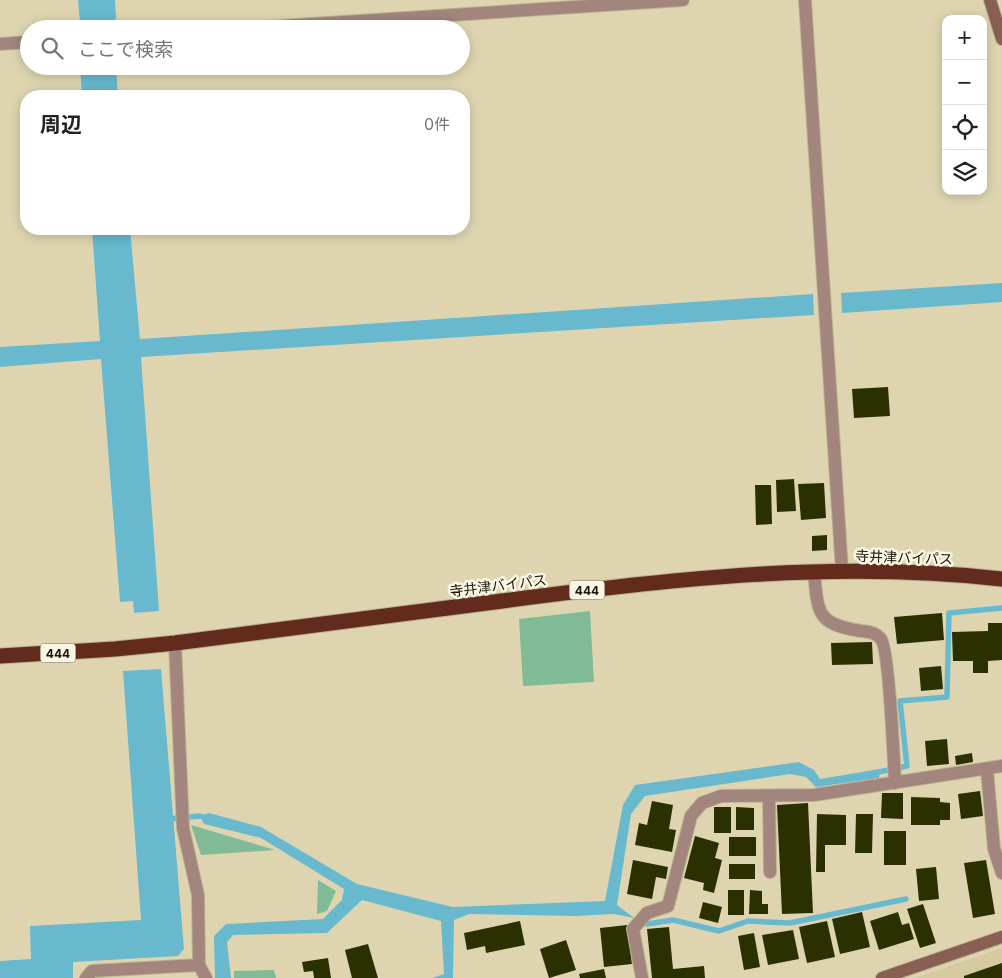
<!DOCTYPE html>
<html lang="ja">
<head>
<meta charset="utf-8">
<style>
	body { margin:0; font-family:Inter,"Noto Sans JP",sans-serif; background:#f2f2f2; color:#202124 }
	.controls { position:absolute; right:15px; top:15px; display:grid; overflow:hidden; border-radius:10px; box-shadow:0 2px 12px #0003 }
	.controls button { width:45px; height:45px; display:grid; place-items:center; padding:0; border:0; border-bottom:1px solid #e0e0e0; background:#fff; color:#202124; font:25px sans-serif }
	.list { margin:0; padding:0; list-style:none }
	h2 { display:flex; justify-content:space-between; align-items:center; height:65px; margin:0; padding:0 20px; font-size:21px }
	h2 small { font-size:16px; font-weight:400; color:#757577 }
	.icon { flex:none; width:28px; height:28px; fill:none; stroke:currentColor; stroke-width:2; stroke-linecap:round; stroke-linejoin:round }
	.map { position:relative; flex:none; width:1002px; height:978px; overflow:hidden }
	.search { position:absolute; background:#fff; box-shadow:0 2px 12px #0003; left:20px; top:20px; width:450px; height:55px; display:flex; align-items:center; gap:12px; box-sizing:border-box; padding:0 18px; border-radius:28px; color:#757577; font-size:19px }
	.panel { position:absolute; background:#fff; box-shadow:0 2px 12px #0003; left:20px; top:90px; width:450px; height:145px; border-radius:20px }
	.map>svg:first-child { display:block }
</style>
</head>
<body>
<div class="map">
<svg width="1002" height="978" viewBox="0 0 1002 978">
	<rect width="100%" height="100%" fill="#ded5b0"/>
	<path fill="#d5cb9f" d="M1002,948V978H915Z"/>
	<path fill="#80ba97" d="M590,611L594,682L523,686L519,619Z
		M191,825L275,850L201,855Z
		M318,880L336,891L327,911L317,914Z
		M274,970L276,978H234V971Z"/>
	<path fill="#68b9ce" d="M78,0H115L116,18L110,26L93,28L91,21L80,23Z
		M80,66H116L118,96H82Z
		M92,229H130L140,339L813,294L814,315L141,357L159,611L134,613L133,601L120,602L101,359L0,367V347L100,341Z
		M1002,283V302L842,313L841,293Z
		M161,669L184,949L178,956L73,962V978H0V961L31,959L30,926L141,920L123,671Z
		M799,762L814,770L820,779L880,769L879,778L816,787L806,777L790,774L645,796L631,814L617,905L634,918L614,914L574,916L469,914L454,920L453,978H432L444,974L441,921L362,900L327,933L233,935L227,942L231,978H215L214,936L226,924L323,919L342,900L344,889L261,838L204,824L200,816L209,813L261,827L357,884L453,907L605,901L623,805L635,785Z"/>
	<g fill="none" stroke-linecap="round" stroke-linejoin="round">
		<path stroke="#68b9ce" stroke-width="5.5" d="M874,773L907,766L900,701L947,697L949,613L1002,608
			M168,819L200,816L206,818
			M647,924L673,920L719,931L748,921L790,923L906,899"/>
	</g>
	<path fill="#2a3000" d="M888,387L890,416L854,418L852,389Z
		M794,479L796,511L777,512L776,480Z
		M824,483L826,518L801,520L798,484Z
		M755,485H771L772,524L756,525Z
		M827,535V550L812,551V536Z
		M942,613L944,640L897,644L894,617Z
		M988,623H1002V660L988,661V673H973V661H953L952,632L988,631Z
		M872,642L873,664L832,665L831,643Z
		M941,666L943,689L921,691L919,668Z
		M947,739L949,764L927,766L925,741Z
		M972,753L973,762L956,765L955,756Z
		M980,791L983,816L961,819L958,794Z
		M882,793H903V819L881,818Z
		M911,797L940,798V802L950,803V820H940V825H911Z
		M652,801L673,805L669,829L676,830L672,852L635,845L639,823L647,825Z
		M808,803L813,913L782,914L777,805Z
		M714,807H731V833H714Z
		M736,807L754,808V830H736Z
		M817,814L846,815V845H825V872H816Z
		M856,814H873L872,853H855Z
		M884,831H906V865H884Z
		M695,836L719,843L715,858L722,860L714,893L703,890L704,883L684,878Z
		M729,837H756V856H729Z
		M633,860L668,867L666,879L656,877L652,899L627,894Z
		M986,860L995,914L973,918L964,863Z
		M729,864H755V879H729Z
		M936,867L939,899L919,901L916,869Z
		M728,890H744V915H728Z
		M750,890L762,891V904H768V914H749Z
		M703,902L722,907L718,923L699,918Z
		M923,904L936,943L920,948L907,909Z
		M862,912L870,947L840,954L832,919Z
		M898,912L902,925L909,923L914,939L879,950L870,921Z
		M520,921L525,945L486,953L485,946L467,950L464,933Z
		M827,921L835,957L807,963L799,927Z
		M627,925L632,964L604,967L600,928Z
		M669,927L673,969L704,966L705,978H652L647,929Z
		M793,930L799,959L768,965L762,935Z
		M754,933L760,967L744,970L738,936Z
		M566,940L576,970L549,978L540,949Z
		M368,944L378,978H352L345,950Z
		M328,958L331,978H314L313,971L304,972L302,962Z
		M1002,963V978H964V976Z
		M604,969L606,978H580L579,974Z"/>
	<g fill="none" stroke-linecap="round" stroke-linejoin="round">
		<g stroke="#bbb292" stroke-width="14">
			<path id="street" d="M805,0L842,571
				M233,29L683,0
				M0,44L29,42
				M814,572C818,613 816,624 861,631C869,632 875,632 881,639C889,649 894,763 895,783
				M175,643L183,828L198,895L199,965L206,978
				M987,770L994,849L1002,873
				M769,797L770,872
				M86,978L92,971L199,965
				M642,978L633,929L647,913L668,906L691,816L702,803L721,796L814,795L1002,766"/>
		</g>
		<g stroke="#bbb292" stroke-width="14">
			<path id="secondary" d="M990,0L1002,39
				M882,978L1002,937"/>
		</g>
		<g stroke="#bbb292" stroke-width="17">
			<path id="highway" d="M0,656L115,649L175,643C284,629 393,615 502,601C668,579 835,560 1002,579"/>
		</g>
		<use href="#street" stroke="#a2857d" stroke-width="12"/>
		<use href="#secondary" stroke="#885f53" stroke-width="12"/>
		<use href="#highway" stroke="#622b1b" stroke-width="15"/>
	</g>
	<g text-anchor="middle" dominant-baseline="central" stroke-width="5" stroke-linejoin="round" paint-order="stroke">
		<g fill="#faf6e3" stroke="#5c584a" stroke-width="1">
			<rect x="569.5" y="580.5" width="35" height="19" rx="4"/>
			<rect x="40.5" y="643.5" width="35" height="19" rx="4"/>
		</g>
		<g font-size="12" font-weight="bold" fill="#191508">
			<text x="587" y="590">444</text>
			<text x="58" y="653">444</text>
		</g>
		<g font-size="14" fill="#191508" stroke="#faf6e3">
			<text transform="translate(904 557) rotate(2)">寺井津バイパス</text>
			<text transform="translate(498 585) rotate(-7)">寺井津バイパス</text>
		</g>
	</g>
</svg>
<div class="controls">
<button>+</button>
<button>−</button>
<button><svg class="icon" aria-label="locate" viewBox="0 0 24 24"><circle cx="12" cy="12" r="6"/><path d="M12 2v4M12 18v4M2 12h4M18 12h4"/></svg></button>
<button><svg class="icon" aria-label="layers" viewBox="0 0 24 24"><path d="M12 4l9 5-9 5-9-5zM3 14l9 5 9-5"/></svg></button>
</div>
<div class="search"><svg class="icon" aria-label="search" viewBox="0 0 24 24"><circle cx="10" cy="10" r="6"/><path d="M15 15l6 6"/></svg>ここで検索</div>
<section class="panel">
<h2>周辺<small>0件</small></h2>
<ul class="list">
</ul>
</section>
</div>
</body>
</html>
